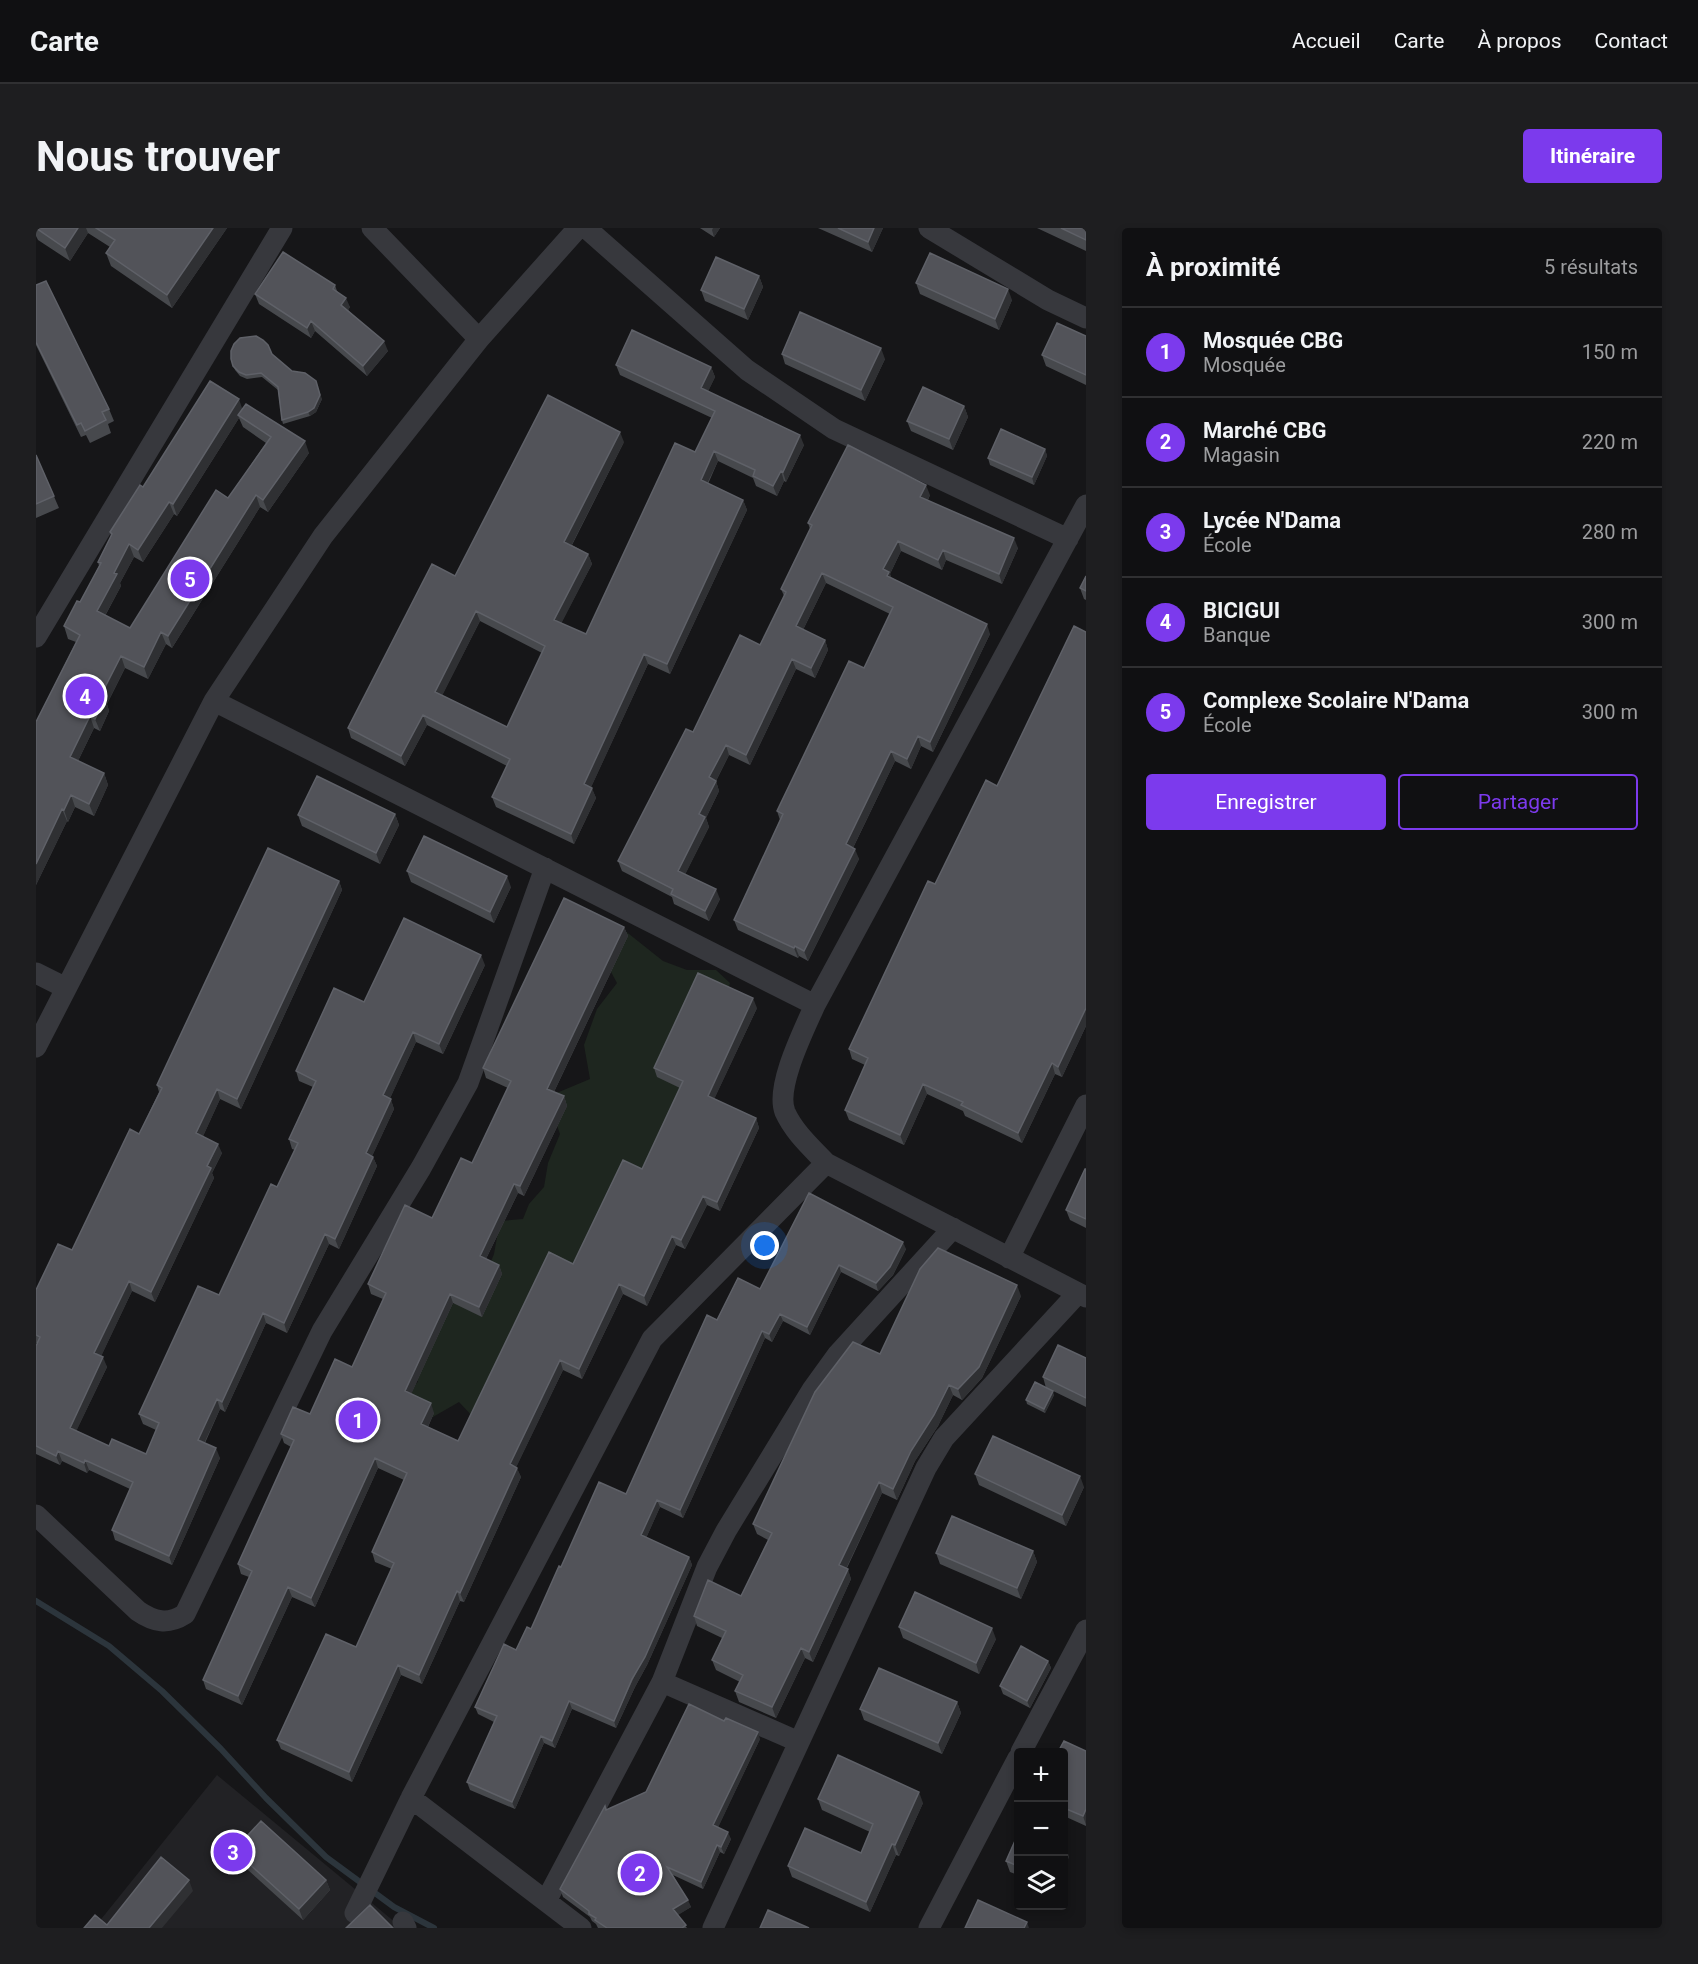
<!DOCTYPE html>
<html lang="fr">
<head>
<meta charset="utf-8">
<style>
	body { margin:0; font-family:Roboto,sans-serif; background:#1e1e20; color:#f1f3f6 }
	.controls { position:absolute; right:18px; bottom:18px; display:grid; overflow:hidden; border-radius:6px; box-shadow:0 3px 9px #0003 }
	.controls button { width:54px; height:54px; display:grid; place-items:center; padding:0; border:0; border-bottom:2px solid #303032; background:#101012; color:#f1f3f6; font:30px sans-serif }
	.you { position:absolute; left:729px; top:1018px; width:21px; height:21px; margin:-15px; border:4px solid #fff; border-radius:50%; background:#1a73e8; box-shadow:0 0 0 9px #1a73e833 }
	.badge { display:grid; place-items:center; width:39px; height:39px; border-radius:50%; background:#7c3aed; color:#fff; font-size:20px; font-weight:700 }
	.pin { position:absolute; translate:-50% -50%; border:3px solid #fff; box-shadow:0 2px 6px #0006 }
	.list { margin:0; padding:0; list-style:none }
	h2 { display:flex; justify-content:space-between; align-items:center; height:78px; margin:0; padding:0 24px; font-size:26px }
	h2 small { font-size:20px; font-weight:400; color:#9c9d9f }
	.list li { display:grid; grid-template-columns:39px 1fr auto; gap:18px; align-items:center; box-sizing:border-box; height:90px; padding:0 24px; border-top:2px solid #303032 }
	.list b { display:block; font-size:22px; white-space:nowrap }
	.list p { margin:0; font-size:20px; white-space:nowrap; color:#9c9d9f }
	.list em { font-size:20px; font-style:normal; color:#9c9d9f }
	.actions { display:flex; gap:12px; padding:18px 24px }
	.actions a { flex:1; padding:14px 0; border:2px solid #7c3aed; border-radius:6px; text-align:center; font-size:21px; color:#7c3aed }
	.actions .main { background:#7c3aed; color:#fff }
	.icon { flex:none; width:33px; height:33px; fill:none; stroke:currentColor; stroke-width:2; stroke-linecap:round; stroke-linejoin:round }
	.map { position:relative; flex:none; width:1050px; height:1700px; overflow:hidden; border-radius:6px }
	header { display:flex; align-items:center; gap:36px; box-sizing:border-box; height:84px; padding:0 30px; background:#101012; border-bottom:2px solid #303032 }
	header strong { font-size:28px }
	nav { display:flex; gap:33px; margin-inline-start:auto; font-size:21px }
	.intro { display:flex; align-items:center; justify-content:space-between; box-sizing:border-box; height:144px; padding:0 36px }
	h1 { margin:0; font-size:42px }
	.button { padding:15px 27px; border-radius:6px; background:#7c3aed; color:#fff; font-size:21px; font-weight:700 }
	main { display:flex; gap:36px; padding:0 36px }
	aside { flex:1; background:#101012; border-radius:6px; box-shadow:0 3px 9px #0003 }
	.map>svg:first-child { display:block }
</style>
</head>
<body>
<header>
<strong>Carte</strong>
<nav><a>Accueil</a><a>Carte</a><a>À propos</a><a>Contact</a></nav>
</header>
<div class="intro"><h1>Nous trouver</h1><a class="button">Itinéraire</a></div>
<main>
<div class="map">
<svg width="1050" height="1700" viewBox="0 0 1050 1700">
	<rect width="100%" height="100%" fill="#161618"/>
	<path fill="#222225" d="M181,1547L366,1700H58Z"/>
	<path fill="#1e261f" d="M583,698L627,733L651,742H680L694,755L674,828L662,890L439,1191L423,1174L383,1197L363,1168L382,1154L369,1131L402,1082L419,1075L438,1076L458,1026L464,993L487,991L493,976L508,959L512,935L524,906L511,869L554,851L548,817L561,781L581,755L560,716Z"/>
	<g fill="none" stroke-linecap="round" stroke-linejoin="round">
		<path stroke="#2c353c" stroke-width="6" d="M0,1373L73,1418L126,1463L185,1521L230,1570L290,1629L358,1679L398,1700"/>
		<path stroke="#37383d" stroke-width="21" d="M336,0L443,111
			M550,0L711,142L798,201L1032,311
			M893,0L1012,72L1050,90
			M1050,277L779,777C768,802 739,859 749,884C758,904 775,919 790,935L1050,1069
			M0,409L246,0
			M178,473L779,777
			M0,745L30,760
			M0,819L178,473L287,308L443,111L542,0
			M973,1030L1050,877
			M0,1287L102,1383C118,1394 132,1397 149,1386L286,1103L385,940L432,855L509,640
			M626,1454L763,1514
			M985,1524L1050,1402
			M375,1570L545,1700
			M510,1673L626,1454L671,1339L690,1303L776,1162L802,1126L917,1000
			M319,1685L375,1570L616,1111L790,935
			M367,1694L370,1700
			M677,1700L890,1240L908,1210L1042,1065
			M893,1700L982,1530"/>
	</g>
	<path fill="#47494d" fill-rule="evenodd" d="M0,0H191L136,80L75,38L70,25L74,19L52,5L34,33L2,12L0,8Z
		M664,0H684L678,9Z
		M782,0H847L836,24Z
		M1001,0H1050V23Z
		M723,48L727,59L712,92L669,73L665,62Z
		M880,55L976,72L963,102L884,66Z
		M0,57L73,181L78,193L72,196L75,205L54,215L50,207L45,209L0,117Z
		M299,57L301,63L314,79L312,82L352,123L331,148L279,103L275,110L223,76L219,66Z
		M1050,108V157L1010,138L1006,127Z
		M236,126L286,171L280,184L274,188L247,196L246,192L242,162L226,149L211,151L204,148L199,142L195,131Z
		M746,126L849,131L829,173L749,136Z
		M580,137L675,139L679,149L672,163L768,217L750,254L748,253L741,268L720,258L717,250L682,233L672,256L707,272L711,282L634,446L612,436L555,559L560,570L538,616L460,579L456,569L471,538L391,497L369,538L315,510L312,500L419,348L588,214L536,317L552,326L556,336L525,395L550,406L659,224L676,190L584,147ZM444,393L506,425L471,499L406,467Z
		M928,178L932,189L917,222L875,203L871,193Z
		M207,181L273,225L232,284L224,279L136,420L130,416L112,451L89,440L71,476L73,483L64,503L58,500L42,533L68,545L72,557L58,588L39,579L32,594L31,593L0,657V494L40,414L32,411L28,398L44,374L63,338L62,334L75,308L74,304L107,259ZM203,190L207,199L230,215L192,270L94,400L69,388L85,358L84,355L98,329L107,334L138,286L141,288Z
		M1009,221L1011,228L998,257L954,237L952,230Z
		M0,227L23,280L0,290Z
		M894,267L892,272L982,320L966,356L910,332L906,342L865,323L854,346L855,349L954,406L897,524L885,518L875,541L859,533L817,620L823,631L772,733L763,728L762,730L702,702L698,692L744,592L741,583L828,440L854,386L790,355L767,402L789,412L792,422L779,450L760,441L714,537L693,527L680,553L683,563L670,590L673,599L649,646L684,671L673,693L638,676L636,669L586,643L582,633L657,504L724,417L748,368L745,361L774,301L772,295Z
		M1050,348V372L1048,371L1044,360Z
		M1050,404V798L1026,849L1019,846L986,915L929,888L927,883L891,866L868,917L813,892L809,882L829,837L816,831L813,821L899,656L961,558Z
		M359,586L363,597L344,636L266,598L262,587Z
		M371,643L475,659L458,695L375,654Z
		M303,653L306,662L205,881L184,871L167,908L186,925L176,945L178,950L119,1074L96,1063L65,1128L71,1139L40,1203L73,1218L110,1226L120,1202L107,1196L103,1186L183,1067L241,959L259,922L256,921L253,911L277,859L263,853L260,843L328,774L449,737L407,826L380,814L354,870L358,881L336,928L337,929L341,938L303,1021L293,1016L251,1105L230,1095L189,1184L184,1181L169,1215L184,1230L136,1337L79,1312L76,1302L94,1261L53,1242L51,1245L26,1233L24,1237L0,1226V1118L1,1115H0V1062L36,1022L103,906L123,864L121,857Z
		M588,699L592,708L518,864L528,868L531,878L488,968L482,965L450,1031L463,1037L466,1046L446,1089L417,1075L375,1166L398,1185L392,1199L422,1213L537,1036L606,941L644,860L621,849L618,840L721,780L678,871L720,890L723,900L684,983L671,977L649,1021L640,1017L611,1078L587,1066L546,1151L527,1142L480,1239L485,1249L428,1374L424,1373L386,1456L365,1447L316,1554L245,1521L241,1512L320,1419L356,1341L339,1334L336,1324L368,1252L342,1240L279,1379L256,1369L206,1477L170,1461L167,1452L213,1349L205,1346L202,1336L255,1219L248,1215L245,1206L274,1186L316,1139L347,1071L335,1066L332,1056L396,990L436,935L472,860L450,850L447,840Z
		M1050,941V1000L1034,992L1030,982Z
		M773,965L870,1021L857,1047L842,1063L805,1044L774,1107L747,1093L736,1114L729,1110L647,1290L624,1279L610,1310L653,1329L656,1337L611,1437L599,1459L580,1500L536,1481L519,1520L508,1515L479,1581L434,1562L431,1554L458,1494L442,1486L439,1479L480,1422L495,1401L525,1339L590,1266L681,1092L724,1061Z
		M985,1068L946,1150L926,1172L917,1167L902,1198L879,1233L861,1272L846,1265L811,1340L815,1351L777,1434L769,1430L740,1490L703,1474L699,1463L704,1454L680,1442L676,1432L686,1410L661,1398L658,1388L705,1368L732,1312L721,1306L717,1296L844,1126Z
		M1050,1130V1179L1011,1160L1018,1167L1009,1185L991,1176L990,1172L1010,1160L1007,1149Z
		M939,1246L1048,1259L1030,1298L943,1257Z
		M997,1323L1001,1334L985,1371L904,1336L900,1325Z
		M863,1399L960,1411L943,1446L867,1410Z
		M1012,1433L1015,1440L994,1480L967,1466L964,1458Z
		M921,1474L925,1485L906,1526L828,1492L824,1481Z
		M724,1511L682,1599L695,1611L688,1626L684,1624L667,1661L637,1647L655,1679L641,1687L651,1700H562L560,1696L556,1693L554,1689L527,1669L524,1661L570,1582Z
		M1050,1523V1598L1028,1588V1524Z
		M782,1571L887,1575L863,1628L860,1627L834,1684L756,1649L752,1638L825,1625L834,1604L786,1582Z
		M982,1606V1647L974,1644L970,1633Z
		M198,1622L290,1652L294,1662L267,1692L202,1633Z"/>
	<path fill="#2f3033" d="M42,0H50L52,5L34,33L29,20Z
		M177,0H191L136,80L131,67Z
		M677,0H684L678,9L676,2Z
		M838,0H847L836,24L832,14Z
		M723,48L727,59L712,92L708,81Z
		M972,61L976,72L963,102L959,91Z
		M310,70L314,79L309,87L305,77Z
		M275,93L279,103L275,110L271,100Z
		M348,113L352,123L331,148L327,138Z
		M845,120L849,131L829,173L825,162Z
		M675,139L679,149L669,170L665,160Z
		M280,153L286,171L280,184L274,188L272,184Z
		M203,171L207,183L202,187L203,190L141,288L137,276Z
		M928,178L932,189L917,222L913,211Z
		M584,204L588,214L532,324L528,314Z
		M764,207L768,217L750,254L747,244Z
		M269,213L273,225L232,284L227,272Z
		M1009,221L1011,228L998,257L996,249Z
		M678,223L682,233L668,262L665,252Z
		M745,243L748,253L741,268L737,258Z
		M890,257L894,267L888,279L884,269Z
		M220,267L224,279L136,420L132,408Z
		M707,272L711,282L634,446L631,436Z
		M133,274L138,286L107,334L102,322Z
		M978,310L982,320L966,356L963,346Z
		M862,313L865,323L854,346L857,354L847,341Z
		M93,316L98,329L84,355L85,358L65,395L61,383L78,345Z
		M907,322L910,332L906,342L902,332Z
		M552,326L556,336L522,402L518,392Z
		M786,345L790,355L764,408L760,398Z
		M440,383L444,393L403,474L399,464Z
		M951,396L954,406L897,524L894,514Z
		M125,404L130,416L112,451L108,439Z
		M789,412L792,422L779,450L775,440Z
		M608,426L612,436L552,566L548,556Z
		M85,428L89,440L71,476L73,483L64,503L59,491L64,469Z
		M756,431L760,441L714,537L710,527Z
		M387,487L391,497L369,538L365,528Z
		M54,488L58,500L38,541L34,529Z
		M882,508L885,518L875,541L871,531Z
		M690,517L693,527L680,553L683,563L670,590L673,599L646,653L642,643L663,586L673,549Z
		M855,523L859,533L814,626L810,616Z
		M68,545L72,557L58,588L53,576Z
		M556,560L560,570L538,616L535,606Z
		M35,567L39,579L32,594L28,582Z
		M26,581L31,593L0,657V636Z
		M359,586L363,597L344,636L340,625Z
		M819,621L823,631L772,733L768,723Z
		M471,648L475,659L458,695L454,684Z
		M303,653L306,662L205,881L201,871Z
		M680,661L684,671L673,693L669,683Z
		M588,699L592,708L515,870L511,861Z
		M759,718L763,728L762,730L758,720Z
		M445,727L449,737L407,826L403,816Z
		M717,770L721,780L675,878L672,868Z
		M1050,780V798L1026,849L1022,839Z
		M377,804L380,814L351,877L347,867Z
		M1016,835L1019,846L986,915L982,905Z
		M887,856L891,866L868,917L864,907Z
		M181,861L184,871L164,915L160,905Z
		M528,868L531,878L488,968L484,958Z
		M355,871L358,881L333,935L330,925Z
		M720,890L723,900L684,983L681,974Z
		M182,916L186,925L176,945L178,950L119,1074L115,1064Z
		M337,929L341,938L303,1021L299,1011Z
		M478,956L482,965L447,1037L444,1028Z
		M667,968L671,977L649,1021L645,1012Z
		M289,1006L293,1016L251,1105L248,1095Z
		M636,1008L640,1017L611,1078L608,1068Z
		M867,1014L870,1021L857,1047L842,1063L840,1055Z
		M463,1037L466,1046L446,1089L443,1079Z
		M803,1037L805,1044L774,1107L771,1099Z
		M93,1053L96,1063L62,1135L58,1125Z
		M583,1056L587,1066L546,1151L543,1141Z
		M981,1057L985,1068L946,1150L926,1172L922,1161Z
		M414,1066L417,1075L372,1173L369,1163Z
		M227,1085L230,1095L189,1184L186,1174Z
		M744,1086L747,1093L736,1114L733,1106Z
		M726,1103L729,1110L647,1290L644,1282Z
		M67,1129L71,1139L37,1210L34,1200Z
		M524,1132L527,1142L477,1246L474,1236Z
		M913,1157L917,1167L902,1198L879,1233L861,1272L857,1261L875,1223Z
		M1017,1163L1018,1167L1009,1185L1008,1181Z
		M181,1171L184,1181L165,1222L162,1212Z
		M395,1175L398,1185L389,1205L385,1196Z
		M180,1220L184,1230L136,1337L133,1328Z
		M22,1223L26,1233L24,1237L20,1228Z
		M339,1230L342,1240L279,1379L275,1370Z
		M49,1232L53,1242L51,1245L48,1235Z
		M481,1240L485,1249L428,1374L424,1365Z
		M1044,1248L1048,1259L1030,1298L1026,1287Z
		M843,1254L846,1265L807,1347L803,1337Z
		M621,1272L624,1279L608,1315L605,1307Z
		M997,1323L1001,1334L985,1371L981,1360Z
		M653,1329L656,1337L611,1437L599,1459L580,1500L578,1493Z
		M812,1341L815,1351L777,1434L773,1424Z
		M252,1359L256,1369L206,1477L202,1468Z
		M421,1363L424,1373L386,1456L383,1447Z
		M956,1400L960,1411L943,1446L940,1435Z
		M765,1420L769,1430L740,1490L736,1479Z
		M1012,1433L1015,1440L994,1480L991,1473Z
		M362,1437L365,1447L316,1554L313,1544Z
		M533,1473L536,1481L519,1520L516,1513Z
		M921,1474L925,1485L906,1526L902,1515Z
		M722,1504L724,1511L680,1604L677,1597Z
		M505,1508L508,1515L479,1581L476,1574Z
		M883,1564L887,1575L863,1628L859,1617Z
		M1050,1581V1597L1047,1588Z
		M692,1604L695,1611L688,1626L685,1619Z
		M856,1616L860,1627L834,1684L830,1674Z
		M681,1617L684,1624L667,1661L665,1654Z
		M1030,1618L1033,1629L1028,1642V1623Z
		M153,1652L157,1663L126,1700H113Z
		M290,1652L294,1662L267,1692L263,1681Z
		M652,1672L655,1679L639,1689L637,1681Z
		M991,1694L993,1700H988Z"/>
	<path fill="#525359" stroke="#5f6168" stroke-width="1.5" fill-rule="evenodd" d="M0,0H42L29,20Z
		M60,0H177L131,67L70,25L79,12Z
		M802,0H838L832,14Z
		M1025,0H1050V12Z
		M247,24L299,57L297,61L310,70L305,77L348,113L327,138L275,93L271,100L219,66Z
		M894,25L972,61L959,91L880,55Z
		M680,29L723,48L708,81L665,62Z
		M10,53L73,181L66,184L70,192L49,203L45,195L41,197L0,114V57Z
		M764,84L845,120L825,162L746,126Z
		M1021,95L1050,108V147L1006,127Z
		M596,102L675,139L665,160L764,207L747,244L745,243L737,258L717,248L719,242L678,223L665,252L707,272L631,436L608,426L548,556L556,560L535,606L456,569L474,531L387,487L365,528L312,500L396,336L419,348L512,167L584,204L528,314L552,326L518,392L550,406L639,215L659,224L679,183L580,137ZM440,383L509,418L471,499L399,464Z
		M220,108L227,112L232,117L236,126L256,143L269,145L280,153L284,167L278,180L272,184L246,192L242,159L225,145L210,147L203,144L197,138L195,131V123L198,116L204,110Z
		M174,153L203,171L137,276L133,274L102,322L93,316L78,345L81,346L61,383L94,400L180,262L192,270L235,209L202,187L210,176L269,213L227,272L220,267L132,408L125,404L108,439L85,428L64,469L69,471L59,491L54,488L34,529L68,545L53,576L35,567L28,582L26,581L0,636V494L44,407L28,398L41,373L44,374L65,335L62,334L76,306L74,304L104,257L107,259Z
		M887,159L928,178L913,211L871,193Z
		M965,201L1009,221L996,249L952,230Z
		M812,217L890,257L884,269L978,310L963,346L907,322L902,332L862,313L847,341L853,344L851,348L951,396L894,514L882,508L871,531L855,523L810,616L819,621L768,723L759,718L758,720L698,692L747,586L741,583L813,433L828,440L857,379L786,345L760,398L789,412L775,440L756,431L710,527L690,517L673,549L680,553L663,586L669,589L642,643L680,661L669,683L635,666L637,661L582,633L650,501L657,504L704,407L724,417L750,364L745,361L776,297L772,295Z
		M0,227L18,268L0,276Z
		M1050,348V363L1044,360Z
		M1038,398L1050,404V780L1022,839L1016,835L982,905L925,877L927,874L887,856L864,907L809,882L832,830L813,821L892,653L899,656L950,552L961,558Z
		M281,548L359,586L340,625L262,587Z
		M388,608L471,648L454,684L371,643Z
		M232,620L303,653L201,871L181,861L160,905L182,916L171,938L175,940L115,1064L93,1053L58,1125L67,1129L34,1200L73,1218L76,1211L110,1226L123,1195L103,1186L162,1058L183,1067L235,956L241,959L262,915L253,911L280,853L260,843L298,760L328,774L368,690L445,727L403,816L377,804L347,867L355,871L330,925L337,929L299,1011L289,1006L248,1095L227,1085L186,1174L181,1171L162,1212L180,1220L133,1328L76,1302L97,1254L49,1232L48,1235L22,1223L20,1228L0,1218V1118L4,1109L0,1107V1062L22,1016L36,1022L94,901L103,906L126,860L121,857Z
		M528,670L588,699L511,861L528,868L484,958L478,956L444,1028L463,1037L443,1079L414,1066L369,1163L395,1175L385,1196L422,1213L513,1024L537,1036L587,932L606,941L647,853L618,840L662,745L717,770L672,868L720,890L681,974L667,968L645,1012L636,1008L608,1068L583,1056L543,1141L524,1132L474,1236L481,1240L424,1365L421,1363L383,1447L362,1437L313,1544L241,1512L290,1406L320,1419L358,1335L336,1324L371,1245L339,1230L275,1370L252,1359L202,1468L167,1452L216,1343L202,1336L258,1212L245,1206L257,1179L274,1186L299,1131L316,1139L350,1065L332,1056L369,977L396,990L425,930L436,935L475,853L447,840Z
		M1049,941H1050V991L1030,982Z
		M773,965L867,1014L854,1039L840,1055L803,1037L771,1099L744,1086L733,1106L726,1103L644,1282L621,1272L605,1307L653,1329L609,1429L596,1451L578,1493L533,1473L516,1513L505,1508L476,1574L431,1554L461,1488L439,1479L468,1416L480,1422L491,1399L495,1401L523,1338L525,1339L563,1254L590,1266L671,1087L681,1092L702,1050L724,1061Z
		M902,1020L981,1057L943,1139L922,1161L913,1157L898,1187L875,1223L857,1261L843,1254L803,1337L812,1341L773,1424L765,1420L736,1479L699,1463L707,1447L676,1432L690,1403L658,1388L672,1352L705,1368L736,1305L717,1296L779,1164L817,1114L844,1126L884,1041Z
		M1022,1117L1050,1130V1170L1007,1149Z
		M999,1154L1017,1163L1008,1181L990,1172Z
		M957,1208L1044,1248L1026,1287L939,1246Z
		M916,1288L997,1323L981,1360L900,1325Z
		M879,1364L956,1400L940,1435L863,1399Z
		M985,1418L1012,1433L991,1473L964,1458Z
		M843,1440L921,1474L902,1515L824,1481Z
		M653,1476L688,1493L690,1490L722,1504L677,1597L692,1604L685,1619L681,1617L665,1654L631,1639L652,1672L637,1681L650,1697L646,1700H571L559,1692L560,1690L553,1686V1683L524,1661L569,1578L570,1582L610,1564Z
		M1028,1513L1050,1523V1581L1047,1588L1028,1580V1524H1022Z
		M802,1527L883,1564L859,1617L856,1616L830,1674L752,1638L769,1600L825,1625L837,1596L782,1571Z
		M225,1593L290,1652L263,1681L198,1622Z
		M982,1606V1638L970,1633Z
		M125,1629L153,1652L113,1700H48L59,1687L71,1697Z
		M942,1672L991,1694L988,1700H929Z
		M334,1677L357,1700H310Z
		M732,1682L773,1700H724Z"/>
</svg>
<div class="controls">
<button>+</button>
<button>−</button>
<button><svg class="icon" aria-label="layers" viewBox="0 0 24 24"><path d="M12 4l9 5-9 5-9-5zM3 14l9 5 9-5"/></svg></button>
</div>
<div class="you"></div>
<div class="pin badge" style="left:322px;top:1192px">1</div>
<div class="pin badge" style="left:604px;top:1645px">2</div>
<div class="pin badge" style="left:197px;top:1624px">3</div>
<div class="pin badge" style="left:49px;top:468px">4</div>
<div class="pin badge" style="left:154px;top:351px">5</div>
</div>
<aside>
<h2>À proximité<small>5 résultats</small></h2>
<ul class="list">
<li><span class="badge">1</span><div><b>Mosquée CBG</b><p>Mosquée</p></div><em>150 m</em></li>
<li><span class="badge">2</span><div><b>Marché CBG</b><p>Magasin</p></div><em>220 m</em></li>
<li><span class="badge">3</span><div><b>Lycée N'Dama</b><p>École</p></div><em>280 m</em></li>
<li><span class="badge">4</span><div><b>BICIGUI</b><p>Banque</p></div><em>300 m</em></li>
<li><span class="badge">5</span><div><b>Complexe Scolaire N'Dama</b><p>École</p></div><em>300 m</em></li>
</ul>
<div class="actions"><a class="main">Enregistrer</a><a>Partager</a></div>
</aside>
</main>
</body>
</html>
